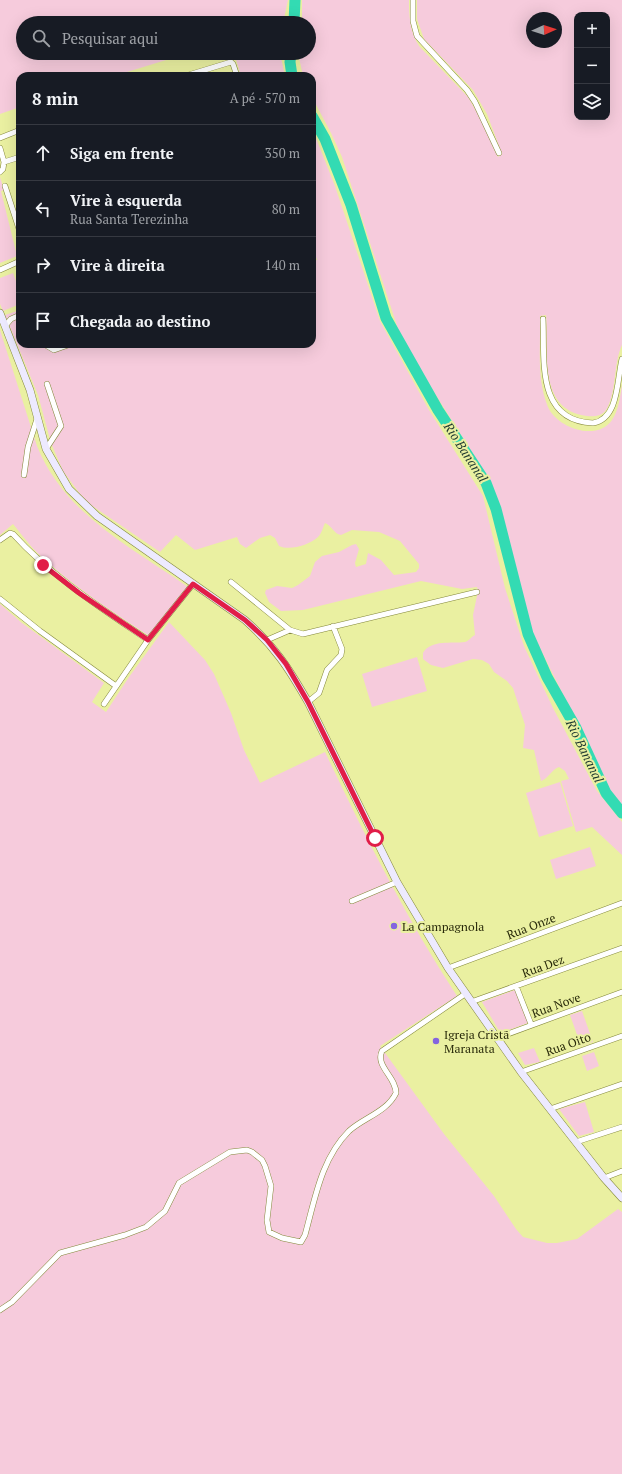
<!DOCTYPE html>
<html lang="pt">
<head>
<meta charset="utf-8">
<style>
	body { margin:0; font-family:"PT Serif",serif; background:#20242c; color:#f1f3f6 }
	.controls { position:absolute; right:12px; top:12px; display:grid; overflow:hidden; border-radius:8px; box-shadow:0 4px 16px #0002 }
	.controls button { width:36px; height:36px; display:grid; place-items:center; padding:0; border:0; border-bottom:1px solid #363941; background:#171b24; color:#f1f3f6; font:20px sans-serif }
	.compass { position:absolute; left:526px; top:12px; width:36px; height:36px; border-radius:50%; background:#171b24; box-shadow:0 4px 16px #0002; rotate:87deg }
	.stop { position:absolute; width:12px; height:12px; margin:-9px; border:3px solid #e11d48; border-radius:50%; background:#fff }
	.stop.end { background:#e11d48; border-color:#fff; box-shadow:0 1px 4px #0008 }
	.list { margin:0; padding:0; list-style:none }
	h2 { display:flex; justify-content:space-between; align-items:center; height:52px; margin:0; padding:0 16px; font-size:17px }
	h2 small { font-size:13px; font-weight:400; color:#9ea1a6 }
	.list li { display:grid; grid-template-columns:26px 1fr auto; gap:12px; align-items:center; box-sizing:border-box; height:56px; padding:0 16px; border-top:1px solid #363941 }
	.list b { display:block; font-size:15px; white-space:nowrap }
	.list p { margin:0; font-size:13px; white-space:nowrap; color:#9ea1a6 }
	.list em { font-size:13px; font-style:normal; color:#9ea1a6 }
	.icon { flex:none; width:22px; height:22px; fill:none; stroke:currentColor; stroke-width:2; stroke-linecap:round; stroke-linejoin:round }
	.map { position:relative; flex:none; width:622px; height:1474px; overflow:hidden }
	.search { position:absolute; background:#171b24; box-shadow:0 4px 16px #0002; left:16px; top:16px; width:300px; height:44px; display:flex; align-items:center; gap:10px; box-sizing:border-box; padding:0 14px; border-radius:22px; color:#9ea1a6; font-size:15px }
	.panel { position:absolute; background:#171b24; box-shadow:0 4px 16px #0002; left:16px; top:72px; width:300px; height:276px; border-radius:12px }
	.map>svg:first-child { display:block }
</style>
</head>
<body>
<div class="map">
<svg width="622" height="1474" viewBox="0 0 622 1474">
	<rect width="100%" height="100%" fill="#eaf0a1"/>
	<path fill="#f6cbdc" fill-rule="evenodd" d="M0,0H288L283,23H23V53H189L114,76H20V107L0,114Z
		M302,0H409C409,17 410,31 419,46L468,97L479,116L498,157L502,154L487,114L473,90L424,39L417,19V0H622V345C613,364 617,393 606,410C602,416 594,417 587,416C537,410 549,351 546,315L540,316C541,346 536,378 548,407C557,428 597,442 612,420C619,410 620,396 622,385V806L613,796L601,776L587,743L529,626L503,519L492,484L420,370L398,329L342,157L331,133L312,97V76H303L298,53H309V23H302ZM577,15H607V117H577ZM532,18H556V42H532Z
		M234,53H280L285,76H241Z
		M312,128L335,186L380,321L429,410L483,496L505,588L524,646L553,708L597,791L622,822V855L592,827L576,832L561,781L569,779L565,771L559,767C551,770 549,778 541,781L534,750L523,748L525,725L513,688L507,681L494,672L489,664L482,660L473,659L443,668L431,665L423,659V653C431,639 452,644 465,642C469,641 471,637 475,635L473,615L478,591L477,587L462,589L421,581L303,610L281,611L269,602L265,593L266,590L277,586L292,588L298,585L310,576L315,562L322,556L339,552L352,545L356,544L359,549L355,563L356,567L366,564L368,553L381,560L394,575L416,572L419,568V564L400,541L379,532L352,530L341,535C334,534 332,526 325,523C323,527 322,533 318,537C309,545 290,551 279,546L275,538L270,535L260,538L246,548L240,544L237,537L195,550L176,535L160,552L91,505L80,494L63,471L51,443L38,395L5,315L20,310V344H312V261L317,260L312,245Z
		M0,177L4,190L1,191L17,256L0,263Z
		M13,273L20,292V304L3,311L0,304V278Z
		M0,330L37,446C65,515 130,546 188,587L149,636C113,612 76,588 44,559C32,549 23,536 13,524L0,535Z
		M0,604L22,623L104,683L92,702L106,712L129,677L169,622L205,660L214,674L231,713L244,750L260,783L325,752C365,836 406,918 457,996L380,1046L444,1134L494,1196L516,1229L523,1237L547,1243H557L577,1239L618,1209L622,1212V1474H0Z
		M417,657L427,691L372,707L362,674Z
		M560,782L573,826L539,837L526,793Z
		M590,847L596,866L556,879L550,860Z
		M515,990L528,1023L503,1032L498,1029L482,1002Z
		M582,1011L593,1042L581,1046L570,1015Z
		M534,1048L540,1062L525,1065L518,1053Z
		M594,1052L599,1066L587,1071L582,1056Z
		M585,1102L594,1132L579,1136L559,1109Z"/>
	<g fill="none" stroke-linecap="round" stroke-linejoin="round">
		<path stroke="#33dbb3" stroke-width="11" d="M294,23L295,0
			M291,53L290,62L292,76
			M312,116L325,139L351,205L386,318L438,410L486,483L496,509L528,634L547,677L576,728L606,793L622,813"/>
		<g stroke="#84883b" stroke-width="6">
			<path id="minor" d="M413,0V21L417,36L467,90L475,102L499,153
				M185,76L231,62L233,64L237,76
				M0,138L20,130
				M0,148L4,162L3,169L0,172
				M4,162L20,157
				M5,186L20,232
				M0,270L20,261
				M543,319C545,358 535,421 593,423C619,419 617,379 622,359
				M5,326L11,319L20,315
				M44,344L54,350L71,344
				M46,449L61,426L47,384
				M24,475L28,447L37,419
				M0,540L10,533L13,534C52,577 101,608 148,640
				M231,582L290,630L303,634L477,592
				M0,599L40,631L116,686
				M267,640L290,630
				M308,702L319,693L327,670L341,655L342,649L333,626
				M104,704L148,640L193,584
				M352,901L397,882
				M448,968L622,903
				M516,986L531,1024
				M471,1002L622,948
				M497,1038L622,992
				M521,1072L622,1036
				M550,1109L622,1084
				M576,1142L622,1127
				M604,1178L622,1171
				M0,1310L12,1302L60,1253L125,1235L146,1227L165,1211L179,1183L230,1152L247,1150L252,1152L262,1160L265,1166L271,1186L267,1220L269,1232L282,1238L301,1242L305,1235C315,1199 321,1159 349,1131C363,1118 387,1112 396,1093C396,1077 375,1066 382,1051L465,994"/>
		</g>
		<g stroke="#84883b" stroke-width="8">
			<path id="secondary" d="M0,313L30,390L46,449L69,489L97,516L245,620C275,647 288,667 308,702L397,882L448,968L521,1072L604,1178L622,1198"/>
		</g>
		<use href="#minor" stroke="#fff" stroke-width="5"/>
		<use href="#secondary" stroke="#edeaff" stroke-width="7"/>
	</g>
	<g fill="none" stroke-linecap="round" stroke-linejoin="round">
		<path stroke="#e11d48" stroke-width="5" d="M43,565L79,593L148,640L193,584L245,620L267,640L286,664L308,702L375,838"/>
	</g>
	<g fill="#8464df" stroke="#eaf0a1" stroke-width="1.5">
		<circle cx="394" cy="926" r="4"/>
		<circle cx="436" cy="1041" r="4"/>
	</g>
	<g text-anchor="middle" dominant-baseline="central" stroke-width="4" stroke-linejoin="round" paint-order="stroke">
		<g font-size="12" fill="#292a0a" stroke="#eaf0a1" text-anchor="start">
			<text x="402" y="926">La Campagnola</text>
			<text x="444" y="1034">Igreja Cristã<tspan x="444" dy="14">Maranata</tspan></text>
		</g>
		<g font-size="12" fill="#292a0a" stroke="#eaf0a1">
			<text transform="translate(531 926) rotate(-21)">Rua Onze</text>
			<text transform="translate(543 966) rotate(-20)">Rua Dez</text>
			<text transform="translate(556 1005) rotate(-20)">Rua Nove</text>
			<text transform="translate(568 1044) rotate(-20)">Rua Oito</text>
		</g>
		<g font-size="13" font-style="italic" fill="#1d372f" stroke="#eaf0a1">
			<text transform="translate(466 452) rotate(57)">Rio Bananal</text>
			<text transform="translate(585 751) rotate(64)">Rio Bananal</text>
		</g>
	</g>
</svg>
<div class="controls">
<button>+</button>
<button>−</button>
<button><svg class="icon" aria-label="layers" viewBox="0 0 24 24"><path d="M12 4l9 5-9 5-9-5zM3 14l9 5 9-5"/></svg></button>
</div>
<svg class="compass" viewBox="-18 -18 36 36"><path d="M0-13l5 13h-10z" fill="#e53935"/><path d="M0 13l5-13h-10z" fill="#9ea1a6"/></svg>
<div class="stop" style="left:375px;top:838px"></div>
<div class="stop end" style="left:43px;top:565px"></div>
<div class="search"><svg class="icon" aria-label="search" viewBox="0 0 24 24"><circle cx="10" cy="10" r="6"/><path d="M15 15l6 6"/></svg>Pesquisar aqui</div>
<section class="panel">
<h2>8 min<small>A pé · 570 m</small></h2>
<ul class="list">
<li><svg class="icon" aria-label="ahead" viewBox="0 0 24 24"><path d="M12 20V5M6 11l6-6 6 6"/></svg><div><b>Siga em frente</b></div><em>350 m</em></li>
<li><svg class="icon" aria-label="left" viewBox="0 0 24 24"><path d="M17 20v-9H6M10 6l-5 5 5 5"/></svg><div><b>Vire à esquerda</b><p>Rua Santa Terezinha</p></div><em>80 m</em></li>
<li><svg class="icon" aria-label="right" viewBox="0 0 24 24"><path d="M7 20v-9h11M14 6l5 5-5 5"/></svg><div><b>Vire à direita</b></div><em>140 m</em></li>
<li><svg class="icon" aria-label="arrive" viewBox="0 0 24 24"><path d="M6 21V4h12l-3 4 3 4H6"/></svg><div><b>Chegada ao destino</b></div></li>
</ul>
</section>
</div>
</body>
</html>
